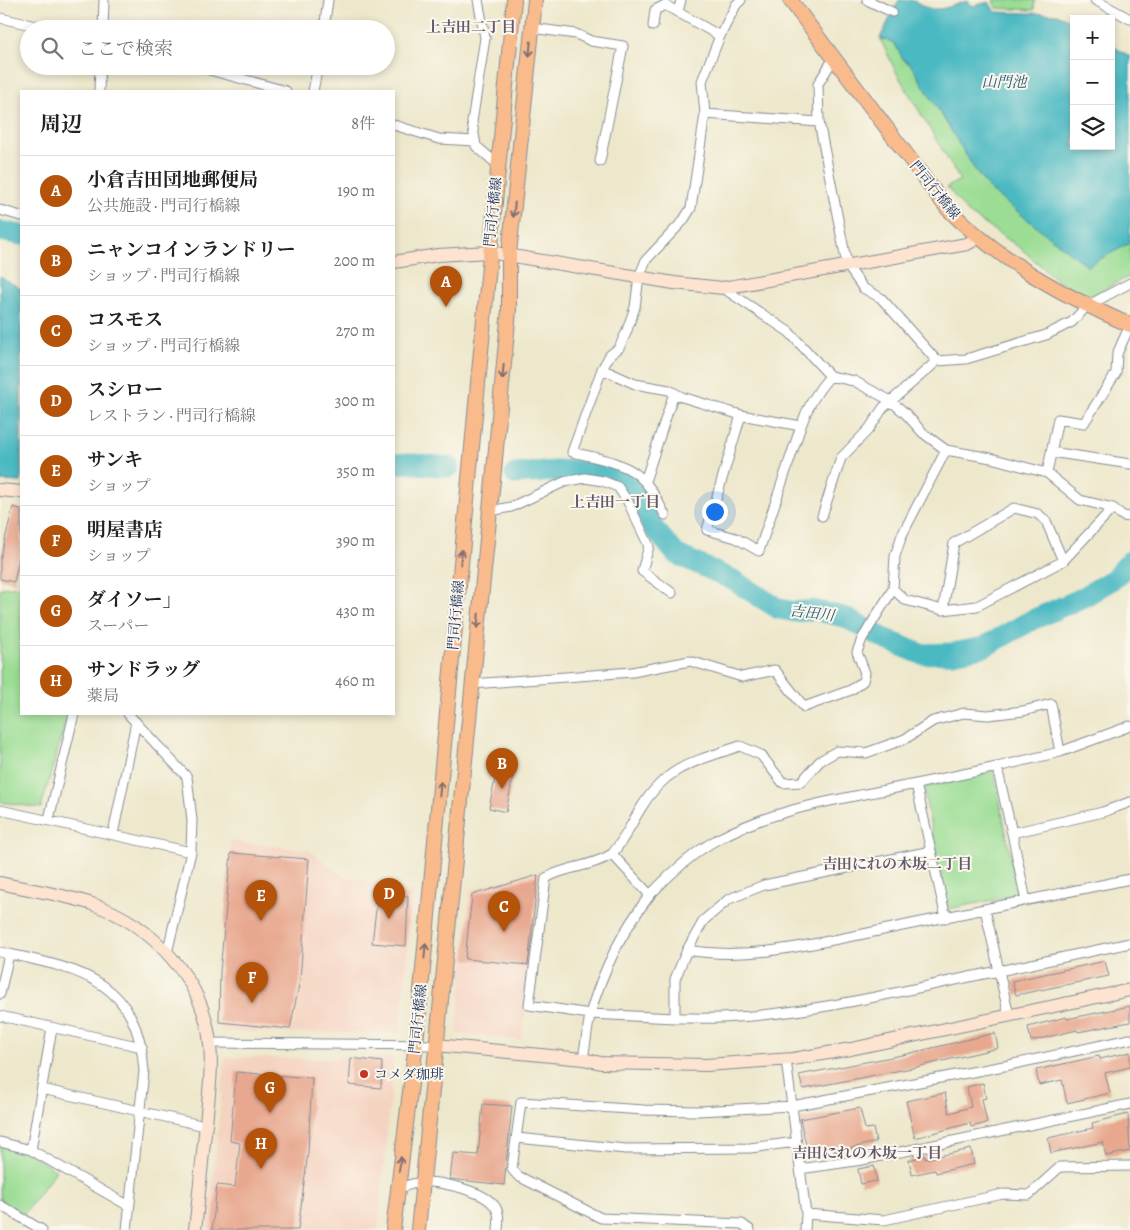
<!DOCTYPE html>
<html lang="ja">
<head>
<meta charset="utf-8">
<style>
	body { margin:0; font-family:Alegreya,"Noto Serif JP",serif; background:#f6f6f6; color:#222 }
	.controls { position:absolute; right:15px; top:15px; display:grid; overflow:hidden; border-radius:0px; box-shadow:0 2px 8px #0003 }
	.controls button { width:45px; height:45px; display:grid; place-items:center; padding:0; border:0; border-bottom:1px solid #e0e0e0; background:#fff; color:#222; font:25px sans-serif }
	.you { position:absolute; left:714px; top:511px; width:18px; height:18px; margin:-12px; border:4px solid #fff; border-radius:50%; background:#1a73e8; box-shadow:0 0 0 8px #1a73e833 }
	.badge { display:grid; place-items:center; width:32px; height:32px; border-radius:50%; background:#b45309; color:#fff; font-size:16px; font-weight:700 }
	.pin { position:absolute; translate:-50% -41px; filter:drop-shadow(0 1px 2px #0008) }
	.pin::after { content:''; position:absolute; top:26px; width:18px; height:15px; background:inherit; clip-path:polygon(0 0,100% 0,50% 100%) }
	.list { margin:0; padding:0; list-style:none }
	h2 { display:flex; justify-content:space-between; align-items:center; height:65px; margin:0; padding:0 20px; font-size:21px }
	h2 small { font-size:16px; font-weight:400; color:#767676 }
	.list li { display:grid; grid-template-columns:32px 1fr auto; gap:15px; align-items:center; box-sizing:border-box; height:70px; padding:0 20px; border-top:1px solid #e0e0e0 }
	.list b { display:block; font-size:19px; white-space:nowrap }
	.list p { margin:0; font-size:16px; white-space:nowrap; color:#767676 }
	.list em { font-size:16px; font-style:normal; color:#767676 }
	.icon { flex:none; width:28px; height:28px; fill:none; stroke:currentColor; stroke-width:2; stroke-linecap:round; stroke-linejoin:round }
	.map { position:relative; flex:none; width:1130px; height:1230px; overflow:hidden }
	.search { position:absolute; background:#fff; box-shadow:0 2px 8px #0003; left:20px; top:20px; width:375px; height:55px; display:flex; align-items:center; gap:12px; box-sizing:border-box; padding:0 18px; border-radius:28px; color:#767676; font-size:19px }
	.panel { position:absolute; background:#fff; box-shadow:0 2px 8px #0003; left:20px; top:90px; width:375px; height:625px; border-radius:0px }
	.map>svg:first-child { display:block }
</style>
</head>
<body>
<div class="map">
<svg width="1130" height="1230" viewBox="0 0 1130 1230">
	<rect width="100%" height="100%" fill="#fbf7ec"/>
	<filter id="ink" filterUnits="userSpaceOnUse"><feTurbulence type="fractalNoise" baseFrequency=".02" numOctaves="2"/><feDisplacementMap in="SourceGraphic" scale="10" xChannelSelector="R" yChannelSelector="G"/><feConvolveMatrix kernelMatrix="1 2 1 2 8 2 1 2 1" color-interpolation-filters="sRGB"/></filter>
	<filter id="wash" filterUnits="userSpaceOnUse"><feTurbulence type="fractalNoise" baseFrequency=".0096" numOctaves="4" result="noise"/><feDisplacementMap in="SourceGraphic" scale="20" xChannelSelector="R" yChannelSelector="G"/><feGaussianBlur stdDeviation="1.12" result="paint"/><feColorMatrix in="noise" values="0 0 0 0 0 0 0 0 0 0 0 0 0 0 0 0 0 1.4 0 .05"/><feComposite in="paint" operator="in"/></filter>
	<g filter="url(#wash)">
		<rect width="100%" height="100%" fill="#ede7cb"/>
		<path fill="#f5d3c1" d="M231,841L308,850L343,876L413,892L400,1033L221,1032L215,1009Z
			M541,871L522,1040L457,1033L470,890Z
			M225,1057L324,1059L394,1057L378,1230H208Z"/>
		<path fill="#9bdd94" stroke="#5b8679" d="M993,0H1035L1034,10L996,8Z
			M880,38L894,43L903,59L911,65L977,173L990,190L1087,266L1130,243V276L1089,297L1058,281L1019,247L967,212L947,187L960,180L895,70Z
			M21,586V714H68L41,808L0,802V588Z
			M994,771L1018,895L948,909L923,788Z
			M0,1146L27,1151L56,1171L24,1214L0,1201Z"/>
		<path fill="#4bb9c2" stroke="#337490" d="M899,0C919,0 913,2 929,8C940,12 957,4 967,1L973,6L989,2L995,12L1057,14L1074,22V146H1111V45L1128,55L1130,57V243L1087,266L990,190L977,173L911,65L903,59L894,43L880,38Z
			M0,276L21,289V482L0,481Z"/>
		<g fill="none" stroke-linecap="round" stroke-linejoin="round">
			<path stroke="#4bb9c2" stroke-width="21" d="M0,231L21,235
				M394,464L407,463L449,467
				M515,474L570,470L612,475L630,485L644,507L651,525L676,554L733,580L779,609L795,612L813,610L844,617L887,640L921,654L953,653L984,647L1032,620L1082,598L1115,578L1130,561"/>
		</g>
		<g id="blocks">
			<path fill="#e8a88f" d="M13,507L21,509V550L14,582L0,579V560Z
				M497,769L514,771L506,812L489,808Z
				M231,853L309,859L300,980L290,1029L219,1022L220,972Z
				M538,875L528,965L465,959L472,895Z
				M378,893L408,896L406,946L372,943Z
				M1105,961L1109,976L1016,995L1012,981Z
				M1130,1006V1022L1078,1032L1077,1030L1031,1041L1028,1027L1066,1017L1067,1019Z
				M995,1033L998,1048L917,1067L803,1089L799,1075L907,1054Z
				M1130,1052V1067L1105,1073L1110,1093L1067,1103L1062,1080L1039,1085L1036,1070L1099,1056L1100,1059Z
				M351,1058L382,1062L381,1088L349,1085Z
				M236,1072L312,1078L308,1152L298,1230H212L217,1185L235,1187L240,1143L230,1141Z
				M983,1083L986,1098L982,1099L987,1123L971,1127L970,1123L915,1138L906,1101L945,1093L949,1113L971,1107L967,1087Z
				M483,1104L512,1106L504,1185L450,1179L453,1153L478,1155Z
				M860,1108L865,1129L873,1128L876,1142L835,1152L834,1147L808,1153L800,1119Z
				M1128,1114L1130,1151L1106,1156L1103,1142L1051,1153L1048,1138L1093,1128L1092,1123Z
				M971,1149L974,1164L936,1173L935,1170L912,1175L909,1160L925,1156V1159Z
				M874,1166L877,1181L861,1184L858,1169Z"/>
		</g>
	</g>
	<g filter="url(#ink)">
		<use href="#blocks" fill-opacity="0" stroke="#848b94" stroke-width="1"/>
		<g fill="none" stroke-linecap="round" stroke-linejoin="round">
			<g stroke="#848b94" stroke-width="11">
				<path id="street" d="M478,0L485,38L472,122L476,146L497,164
					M867,0L892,12
					M1095,0L1130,19
					M678,12L681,0
					M0,18L49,29
					M653,26L655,10L665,5L720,36L702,81L705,114
					M532,28L576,34L591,41L623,46L600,161
					M103,29L104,0
					M324,29L328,0
					M720,36L736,5L741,0
					M834,58L818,84L819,122L847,265L863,288L881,298L937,361
					M195,66L286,91
					M99,91L100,66
					M313,91L318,66
					M394,125L439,139L475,141
					M0,210L21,216
					M723,288L789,332L830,376L854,381L891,401L906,414L923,433L946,450L991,458L1047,473L1080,500L1113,508L1123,516L1130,517
					M602,369L610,355L619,348L626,333L635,307L639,277L646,260L683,221L691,208L705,114L819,122
					M801,426L741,415L707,530L736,538L759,551L801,426C807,407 817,391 830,376
					M1051,452L1130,464
					M1047,473L1058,419L1084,423L1116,373L1117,354L1130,325
					M645,481L674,393
					M490,511L511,507L564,482L585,478L603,481L618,487L628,502L649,546L642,571L672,593
					M665,515C659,504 653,490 644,481C628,462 595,458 572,452L602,369L635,384L669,390L682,397L741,415
					M822,516L841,458L869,429L883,408L937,361L966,359L1046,335L1072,322L1087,306L1130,283
					M893,589L905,600L943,610L977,606L1063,561L1113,508
					M943,610L954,543L1014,508L1038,514L1046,521L1063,561
					M472,684L632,672L690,661L742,677L775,670L804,707L851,690L863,681L865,673L857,652L862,639L893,589L895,556L902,535L946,450
					M128,714L187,777L192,820L191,852L167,953
					M1060,752L1130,726
					M916,784L997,767L1012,833
					M0,810L191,852
					M49,819L74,714
					M113,834L136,722
					M612,854C625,839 631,824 641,808C666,766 696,761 740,746L761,755L783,783L801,782L820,761L837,751L866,753L905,739L933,721L964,713L988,715L1023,711L1051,704L1060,752L997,767
					M650,895C622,931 603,969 590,1014L529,1005L546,878C565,866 590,868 612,854L650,895C670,874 692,853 718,839C779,806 849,798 916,784L946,918
					M1026,901L1012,833L1103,812L1130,802
					M687,950C750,961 817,943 878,931C962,914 1046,896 1130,879
					M0,952C77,969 138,977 144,1071L127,1230
					M0,994L9,954
					M0,1016L142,1047
					M1009,1016L999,971L1130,943
					M675,1018C695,1018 716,1019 736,1017C824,1012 912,988 999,971L985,909
					M52,1028L31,1150L129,1206
					M210,1043L436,1045
					M583,1059L590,1014L675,1018V979L687,950L704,920L729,899L764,885L931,851
					M786,1060L806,1214L805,1230
					M42,1089L205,1126
					M517,1138L626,1149L750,1148L796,1142
					M0,1142L31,1150
					M800,1169L862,1160L1130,1104
					M397,1189C405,1186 415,1182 424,1182C440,1181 482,1191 493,1204C500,1211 499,1221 498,1230
					M0,1205L42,1230
					M806,1214L884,1220L1003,1194L1029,1195L1060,1167L1130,1166
					M750,1230L742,1224L601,1218L518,1176L512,1169L521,1102L644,1110L698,1111L792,1106L1009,1065L1130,1039"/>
			</g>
			<g stroke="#848b94" stroke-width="14">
				<path id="secondary" d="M394,262L438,255L489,252L674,283L723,288L967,244L978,238
					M0,490L21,492
					M0,883C30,890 63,894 92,904C152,924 205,981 210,1045C213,1071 208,1098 206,1124C202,1160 199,1195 195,1230
					M436,1045L583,1059L601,1063L706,1065L793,1059L851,1049L1130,990"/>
			</g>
			<g stroke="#848b94" stroke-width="16">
				<path id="primary" d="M790,0L947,208C1000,261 1062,295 1130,325
					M393,1230L416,1043L514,0
					M418,1230L494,470L509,310V254L535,0"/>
			</g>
			<use href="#street" stroke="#fff" stroke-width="9"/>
			<use href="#secondary" stroke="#fde4d1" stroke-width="12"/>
			<use href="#primary" stroke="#fabb8c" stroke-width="14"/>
		</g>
		<defs><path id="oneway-shaft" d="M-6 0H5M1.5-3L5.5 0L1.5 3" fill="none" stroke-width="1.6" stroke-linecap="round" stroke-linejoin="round" transform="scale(1.25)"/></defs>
		<g stroke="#7f6e73">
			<use href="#oneway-shaft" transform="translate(530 49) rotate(96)"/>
			<use href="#oneway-shaft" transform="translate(514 210) rotate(96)"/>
			<use href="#oneway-shaft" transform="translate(503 372) rotate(95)"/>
			<use href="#oneway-shaft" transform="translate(461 557) rotate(-85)"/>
			<use href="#oneway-shaft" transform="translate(478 621) rotate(96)"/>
			<use href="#oneway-shaft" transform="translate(440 789) rotate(-85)"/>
			<use href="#oneway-shaft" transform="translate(425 951) rotate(-85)"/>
			<use href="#oneway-shaft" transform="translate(400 1164) rotate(-82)"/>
		</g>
	</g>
	<circle fill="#c8321e" stroke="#fbf7ec" stroke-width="2" cx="364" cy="1074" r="5"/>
	<g text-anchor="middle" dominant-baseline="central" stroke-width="4" stroke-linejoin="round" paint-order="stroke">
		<g font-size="14" fill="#1b2f5e" stroke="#fbf7ec">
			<text transform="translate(935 190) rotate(51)">門司行橋線</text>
			<text transform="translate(493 212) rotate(-84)">門司行橋線</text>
			<text transform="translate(456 615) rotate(-85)">門司行橋線</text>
			<text transform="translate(418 1019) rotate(-84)">門司行橋線</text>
		</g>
		<g font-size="14" fill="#1b2f5e" stroke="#fbf7ec" text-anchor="start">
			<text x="374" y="1074">コメダ珈琲</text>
		</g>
		<g font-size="15" font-weight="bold" fill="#63596f" stroke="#fbf7ec">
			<text x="471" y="27">上吉田二丁目</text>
			<text x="615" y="502">上吉田一丁目</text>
			<text x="897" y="864">吉田にれの木坂二丁目</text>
			<text x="867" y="1153">吉田にれの木坂一丁目</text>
		</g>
		<g font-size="15" font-style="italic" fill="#29587c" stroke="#fbf7ec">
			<text x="1004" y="82">山門池</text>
			<text transform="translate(812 613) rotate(7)">吉田川</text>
		</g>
	</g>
</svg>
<div class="controls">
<button>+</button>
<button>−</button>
<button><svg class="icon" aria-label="layers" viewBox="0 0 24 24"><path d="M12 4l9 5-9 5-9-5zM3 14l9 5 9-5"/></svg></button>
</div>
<div class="you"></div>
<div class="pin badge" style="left:446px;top:307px">A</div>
<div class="pin badge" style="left:502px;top:789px">B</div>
<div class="pin badge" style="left:504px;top:932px">C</div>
<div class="pin badge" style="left:389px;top:919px">D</div>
<div class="pin badge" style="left:261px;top:921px">E</div>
<div class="pin badge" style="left:252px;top:1003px">F</div>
<div class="pin badge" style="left:270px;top:1113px">G</div>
<div class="pin badge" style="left:261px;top:1169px">H</div>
<div class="search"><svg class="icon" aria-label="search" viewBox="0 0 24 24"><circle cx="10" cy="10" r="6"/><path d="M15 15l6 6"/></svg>ここで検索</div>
<section class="panel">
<h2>周辺<small>8件</small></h2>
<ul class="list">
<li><span class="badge">A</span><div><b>小倉吉田団地郵便局</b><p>公共施設 · 門司行橋線</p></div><em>190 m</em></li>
<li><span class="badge">B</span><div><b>ニャンコインランドリー</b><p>ショップ · 門司行橋線</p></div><em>200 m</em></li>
<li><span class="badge">C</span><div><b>コスモス</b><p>ショップ · 門司行橋線</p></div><em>270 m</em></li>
<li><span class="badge">D</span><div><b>スシロー</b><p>レストラン · 門司行橋線</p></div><em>300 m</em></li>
<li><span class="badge">E</span><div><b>サンキ</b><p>ショップ</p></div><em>350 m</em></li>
<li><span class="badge">F</span><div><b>明屋書店</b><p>ショップ</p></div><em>390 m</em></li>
<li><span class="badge">G</span><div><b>ダイソー」</b><p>スーパー</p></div><em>430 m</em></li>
<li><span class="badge">H</span><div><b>サンドラッグ</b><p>薬局</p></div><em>460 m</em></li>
</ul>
</section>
</div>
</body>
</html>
